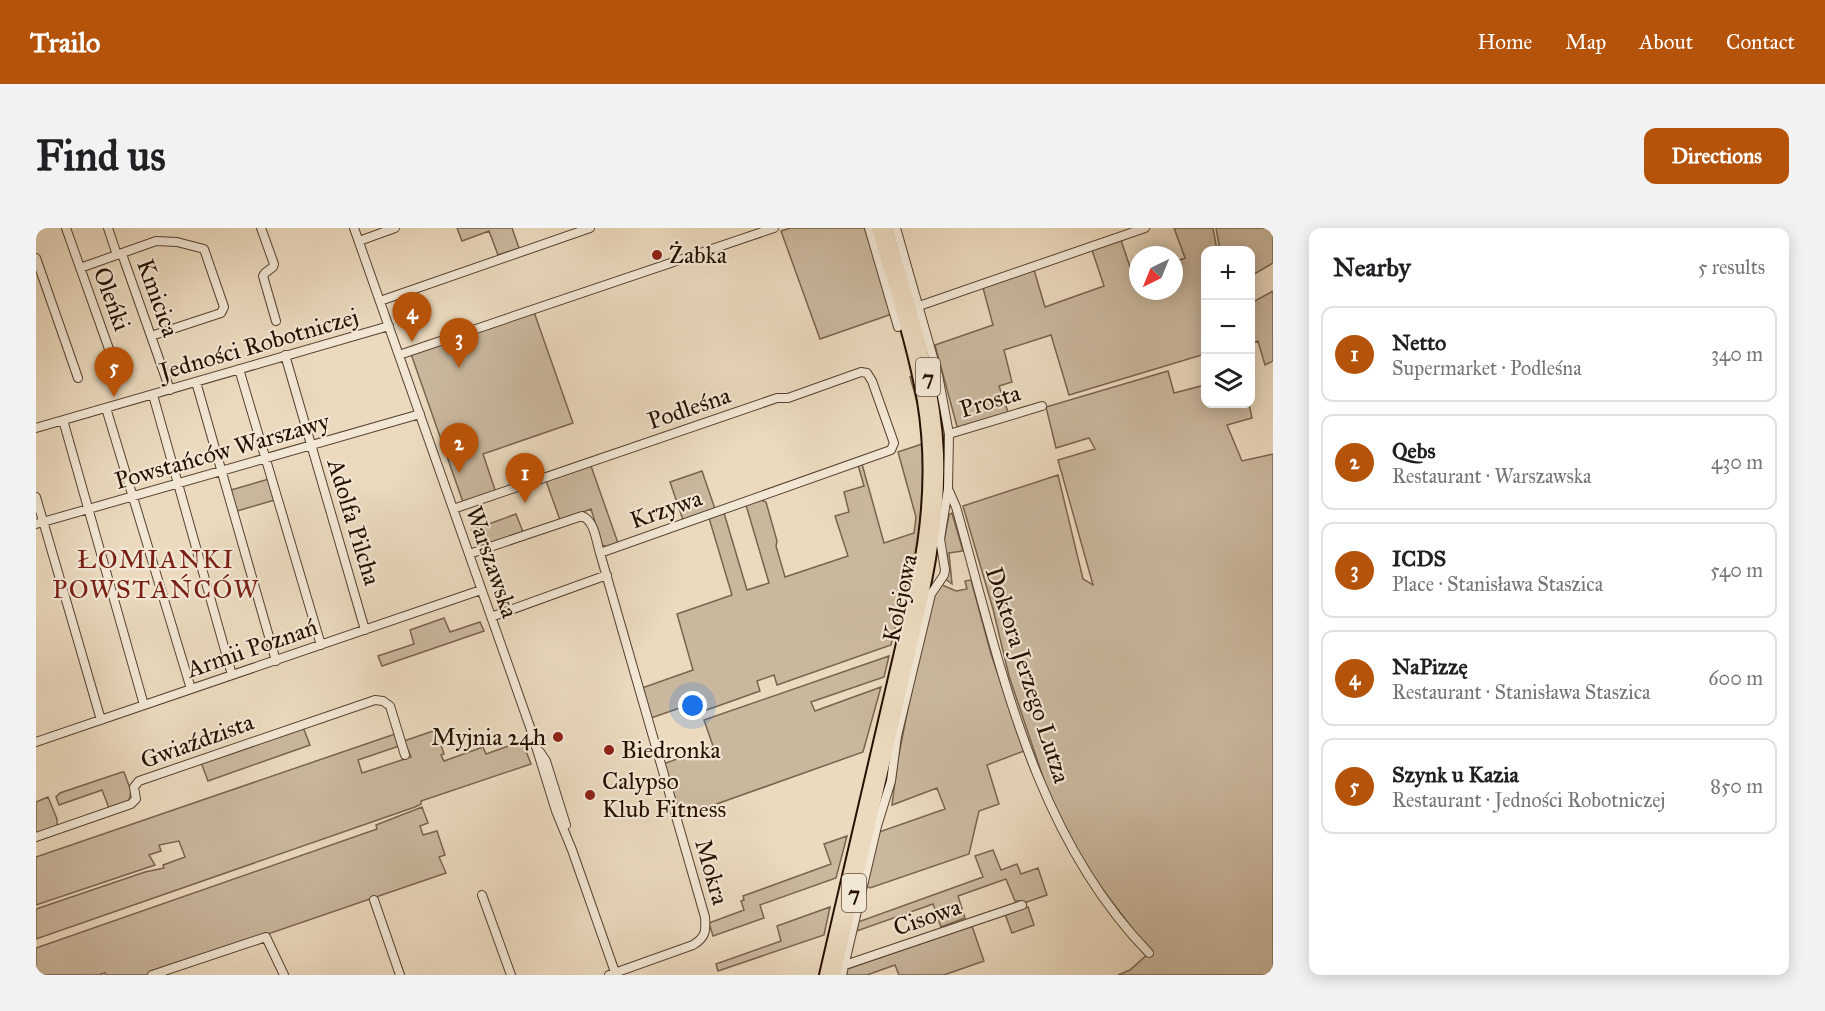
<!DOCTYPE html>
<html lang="en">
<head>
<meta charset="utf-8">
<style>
	body { margin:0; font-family:"IM FELL Great Primer",serif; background:#f2f2f2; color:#202124 }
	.controls { position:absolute; right:18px; top:18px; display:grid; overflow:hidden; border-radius:12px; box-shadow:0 3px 15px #0003 }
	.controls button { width:54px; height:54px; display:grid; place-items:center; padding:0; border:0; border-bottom:2px solid #e0e0e0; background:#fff; color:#202124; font:30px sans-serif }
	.compass { position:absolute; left:1093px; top:18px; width:54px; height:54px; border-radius:50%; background:#fff; box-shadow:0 3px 15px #0003; rotate:223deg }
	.you { position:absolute; left:657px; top:478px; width:21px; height:21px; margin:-15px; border:4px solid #fff; border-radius:50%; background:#1a73e8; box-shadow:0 0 0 9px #1a73e833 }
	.badge { display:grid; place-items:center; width:39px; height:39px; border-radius:50%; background:#b45309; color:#fff; font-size:20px; font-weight:700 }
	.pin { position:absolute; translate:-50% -50px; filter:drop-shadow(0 2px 3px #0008) }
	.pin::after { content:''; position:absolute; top:32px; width:21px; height:18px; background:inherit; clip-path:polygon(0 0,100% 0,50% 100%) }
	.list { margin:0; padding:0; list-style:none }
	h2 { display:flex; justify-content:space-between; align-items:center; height:78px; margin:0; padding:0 24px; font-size:26px }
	h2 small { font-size:20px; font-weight:400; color:#757577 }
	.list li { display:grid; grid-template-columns:39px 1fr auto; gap:18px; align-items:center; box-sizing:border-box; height:96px; margin:0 12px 12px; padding:0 12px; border:2px solid #e0e0e0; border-radius:12px }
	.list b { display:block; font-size:22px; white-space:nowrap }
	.list p { margin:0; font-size:20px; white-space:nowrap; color:#757577 }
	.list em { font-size:20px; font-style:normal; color:#757577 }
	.icon { flex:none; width:33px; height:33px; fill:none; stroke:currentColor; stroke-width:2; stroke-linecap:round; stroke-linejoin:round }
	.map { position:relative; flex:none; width:1237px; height:747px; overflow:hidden; border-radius:12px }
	header { display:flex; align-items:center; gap:36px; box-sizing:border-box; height:84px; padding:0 30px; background:#b45309; color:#fff }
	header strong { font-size:28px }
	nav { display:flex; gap:33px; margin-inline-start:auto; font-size:21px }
	.intro { display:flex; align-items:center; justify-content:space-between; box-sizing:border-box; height:144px; padding:0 36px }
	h1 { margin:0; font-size:42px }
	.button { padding:15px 27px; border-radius:12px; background:#b45309; color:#fff; font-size:21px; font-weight:700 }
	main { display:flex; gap:36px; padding:0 36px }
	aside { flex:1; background:#fff; border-radius:12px; box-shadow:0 3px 15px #0003 }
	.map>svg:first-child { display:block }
</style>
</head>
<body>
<header>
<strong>Trailo</strong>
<nav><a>Home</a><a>Map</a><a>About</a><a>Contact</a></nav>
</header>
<div class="intro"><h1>Find us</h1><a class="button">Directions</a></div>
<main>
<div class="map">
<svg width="1237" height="747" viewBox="0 0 1237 747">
	<rect width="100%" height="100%" fill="#ebdabe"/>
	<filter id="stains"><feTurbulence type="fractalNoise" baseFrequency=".00333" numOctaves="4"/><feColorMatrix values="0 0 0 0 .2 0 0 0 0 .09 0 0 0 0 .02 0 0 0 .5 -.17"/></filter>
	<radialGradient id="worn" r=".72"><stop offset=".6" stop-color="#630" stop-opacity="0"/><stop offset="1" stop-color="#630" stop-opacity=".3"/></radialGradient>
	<path fill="#cab89e" stroke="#78644f" stroke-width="1.5" d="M421,0H476L483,20L462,27L453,3L426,13Z
		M754,0H829L856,86L784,111L745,3Z
		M1138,0H1177L1181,22H1170L1169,126L1033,167L1015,107L968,122L976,154L963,158L972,184L922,202L899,117L957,97L947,60L998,42L1009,79L1068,58L1056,22L1085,12L1097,48L1102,47V63H1138V34L1149,30Z
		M1180,0H1237V35L1215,48L1214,22H1184Z
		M1237,63V133L1229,137L1222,113L1215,116V75Z
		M498,84L537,195L447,226L460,265L427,274L375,126Z
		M1132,143L1138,165L1169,157L1170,176H1213L1216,190L1191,197L1206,233L1237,226V747H1082L1094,742L1114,724L1046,634L1015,573L973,448L957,381L927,278L1022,247L1047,351L1057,357L1022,232L1059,221L1053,210L1020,220L1010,179Z
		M877,148C893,217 889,283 876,352H871L855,417L741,457L738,447L721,453L724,463L665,484L661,474L615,490L606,460L657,442L641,386L696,367L673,290L688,285L711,362L733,355L710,277L725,272L730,274L741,313L740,318L749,349L812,328L799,288L813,284L808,264L828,258L822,237L826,236L848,315L878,305L880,289L862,224L886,216L883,181L874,149Z
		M555,238L582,315L571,319L566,317L555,281L524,292L510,253Z
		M666,243L679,281L647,292L634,254Z
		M233,251L239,272L201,283L195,262Z
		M916,285L927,323L913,325L916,356L908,350L912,339L911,326L907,318L913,287Z
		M480,286L487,304L442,319L436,302Z
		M935,352L955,426L988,523L951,537L963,576L943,583L933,626L834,660L831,658L843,604L909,581L901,560L856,577L862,531L874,470L899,363L904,356L920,363L931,361L929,353Z
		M408,390L414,404L444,394L448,403L346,438L342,428L378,416L374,402Z
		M853,428L848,449L775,474L779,483L845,459L827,524L644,589L627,536L677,518L668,492Z
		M267,499L274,517L172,553L166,537L163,535Z
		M400,502L408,526L405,527L408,533L447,519L450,526L486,513L495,536L385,573V576L379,579L0,711V681L109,644L128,640L127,637L149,629L143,613L123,617L125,623L113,627L119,637L0,677V629L359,506L363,518L322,532L326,545L375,529L368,513Z
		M86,544H88L95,563L93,573L73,580L66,562L23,577L20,569L24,565Z
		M12,569L21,591V598L0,606V574Z
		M386,579L392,595L384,598L387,607L401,603L409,627L403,629L410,645L112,747H70L69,745L63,747H0V720L341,601L340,597Z
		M811,608L800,650L724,677L728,690L677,708L673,695L708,682L705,673L708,672L707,668L795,636L788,616Z
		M957,622L965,642L981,636L985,646L1002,640L1011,667L988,675L983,673H979L970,651L922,668L929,690L905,699L897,676L821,703L822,694L947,649L939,628Z
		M794,679L788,707L682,743L680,736L745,713L741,698Z
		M992,679L998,697L976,705L969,686Z
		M936,698L948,733L908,747H863L859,737L831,747H810L811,741Z"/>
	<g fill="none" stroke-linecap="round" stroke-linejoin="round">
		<g stroke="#574230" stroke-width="10">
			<path id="minor" d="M30,0L73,121
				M72,0L81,27
				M225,0L238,36L237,39L229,45L227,48L240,93
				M318,0L494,499L520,583L536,622L580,747
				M833,0L862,99
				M323,13L359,0
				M86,26L134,162
				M0,30L42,150
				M44,40L120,13L141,14L168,21L188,79L185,85L115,108
				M344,73L554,0
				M883,78L1109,0
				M249,127L329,402
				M363,127L738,0
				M203,141L285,417
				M160,154L240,433
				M117,167L196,447
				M70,180L155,461
				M27,192L108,477
				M0,200L353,98
				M913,206L1006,178
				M913,263L920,279C964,434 996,605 1113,725
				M0,269L65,492
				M417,281L741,170H752L825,144L831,145L836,153L858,215L855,222L564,325C560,313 559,293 546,288L433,326
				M0,296L384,186
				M564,325L669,689C670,703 670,709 657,717L573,747
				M455,389L571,347
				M0,514L445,362
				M504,524L510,533L530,597
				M0,609L95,576L100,571L98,559L103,553L339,472L347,473L354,478L369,527
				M446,667L475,747
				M338,672L364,747
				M809,737L986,677
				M116,747L230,709L248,747
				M806,747L841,598L855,553L861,508L895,366L908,347L909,342L904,311L912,261L913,206L902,147L860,0"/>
		</g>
		<g stroke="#261000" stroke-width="14">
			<path id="highway" d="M789,747L881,351C893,292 897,233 887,173C877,115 857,57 841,0
				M799,747C821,652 843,558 865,463C883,385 905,307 902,226C899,148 872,74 851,0"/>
		</g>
		<use href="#minor" stroke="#f2e7d5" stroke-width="8"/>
		<use href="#highway" stroke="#ebdabe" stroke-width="10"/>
	</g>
	<g fill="#8f2418" stroke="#f2e7d5" stroke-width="2">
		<circle cx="621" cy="27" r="6"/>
		<circle cx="522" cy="509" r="6"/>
		<circle cx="573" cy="522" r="6"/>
		<circle cx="554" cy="567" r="6"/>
	</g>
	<g text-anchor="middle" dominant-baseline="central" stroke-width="4.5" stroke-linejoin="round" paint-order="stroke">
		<g fill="#f2e7d5" stroke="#635040" stroke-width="1.5">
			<rect x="880" y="130" width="24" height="38" rx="4.5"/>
			<rect x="806" y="646" width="24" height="38" rx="4.5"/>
		</g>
		<g font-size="22" font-weight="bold" fill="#261000">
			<text x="892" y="149">7</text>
			<text x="818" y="665">7</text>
		</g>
		<g font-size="24" fill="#261000" stroke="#f2e7d5" text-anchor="start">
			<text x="633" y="27">Żabka</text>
			<text x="510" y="509" text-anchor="end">Myjnia 24h</text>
			<text x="585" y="522">Biedronka</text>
			<text x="566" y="553">Calypso<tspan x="566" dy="28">Klub Fitness</tspan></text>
		</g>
		<g font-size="24" fill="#261000" stroke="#f2e7d5">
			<text transform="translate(122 70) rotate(70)">Kmicica</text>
			<text transform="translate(76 71) rotate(70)">Oleńki</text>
			<text transform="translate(223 116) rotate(-16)">Jedności Robotniczej</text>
			<text transform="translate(954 173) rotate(-17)">Prosta</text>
			<text transform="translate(653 180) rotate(-19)">Podleśna</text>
			<text transform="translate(186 223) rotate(-16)">Powstańców Warszawy</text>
			<text transform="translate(630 281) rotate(-19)">Krzywa</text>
			<text transform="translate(318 294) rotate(73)">Adolfa Pilcha</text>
			<text transform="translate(456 334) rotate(71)">Warszawska</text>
			<text transform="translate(864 370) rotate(-78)">Kolejowa</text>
			<text transform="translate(216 420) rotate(-19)">Armii Poznań</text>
			<text transform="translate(992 447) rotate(72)">Doktora Jerzego Lutza</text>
			<text transform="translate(161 513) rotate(-20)">Gwiaździsta</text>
			<text transform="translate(676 644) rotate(74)">Mokra</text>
			<text transform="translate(891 689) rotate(-19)">Cisowa</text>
		</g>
		<g font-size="26" letter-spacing="1.5" fill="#7a1f14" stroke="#f2e7d5">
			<text x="120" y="331">ŁOMIANKI<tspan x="120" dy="30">POWSTAŃCÓW</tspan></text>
		</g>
	</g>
	<rect width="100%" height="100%" filter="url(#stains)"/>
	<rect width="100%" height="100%" fill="url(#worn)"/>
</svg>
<div class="controls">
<button>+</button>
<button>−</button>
<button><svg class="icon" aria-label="layers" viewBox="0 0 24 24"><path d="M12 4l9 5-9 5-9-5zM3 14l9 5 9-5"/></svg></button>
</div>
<svg class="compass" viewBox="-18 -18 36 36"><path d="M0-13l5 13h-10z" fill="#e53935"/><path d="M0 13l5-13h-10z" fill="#757577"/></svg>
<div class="you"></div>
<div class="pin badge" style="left:489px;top:275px">1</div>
<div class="pin badge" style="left:423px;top:245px">2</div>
<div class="pin badge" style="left:423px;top:140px">3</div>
<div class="pin badge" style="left:376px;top:114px">4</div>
<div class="pin badge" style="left:78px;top:169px">5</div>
</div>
<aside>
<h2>Nearby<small>5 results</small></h2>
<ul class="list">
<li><span class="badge">1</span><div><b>Netto</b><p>Supermarket · Podleśna</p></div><em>340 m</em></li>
<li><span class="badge">2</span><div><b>Qebs</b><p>Restaurant · Warszawska</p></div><em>430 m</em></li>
<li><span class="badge">3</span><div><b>ICDS</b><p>Place · Stanisława Staszica</p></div><em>540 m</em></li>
<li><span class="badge">4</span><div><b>NaPizzę</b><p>Restaurant · Stanisława Staszica</p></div><em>600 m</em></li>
<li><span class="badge">5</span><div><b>Szynk u Kazia</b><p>Restaurant · Jedności Robotniczej</p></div><em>850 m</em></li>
</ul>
</aside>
</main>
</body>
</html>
